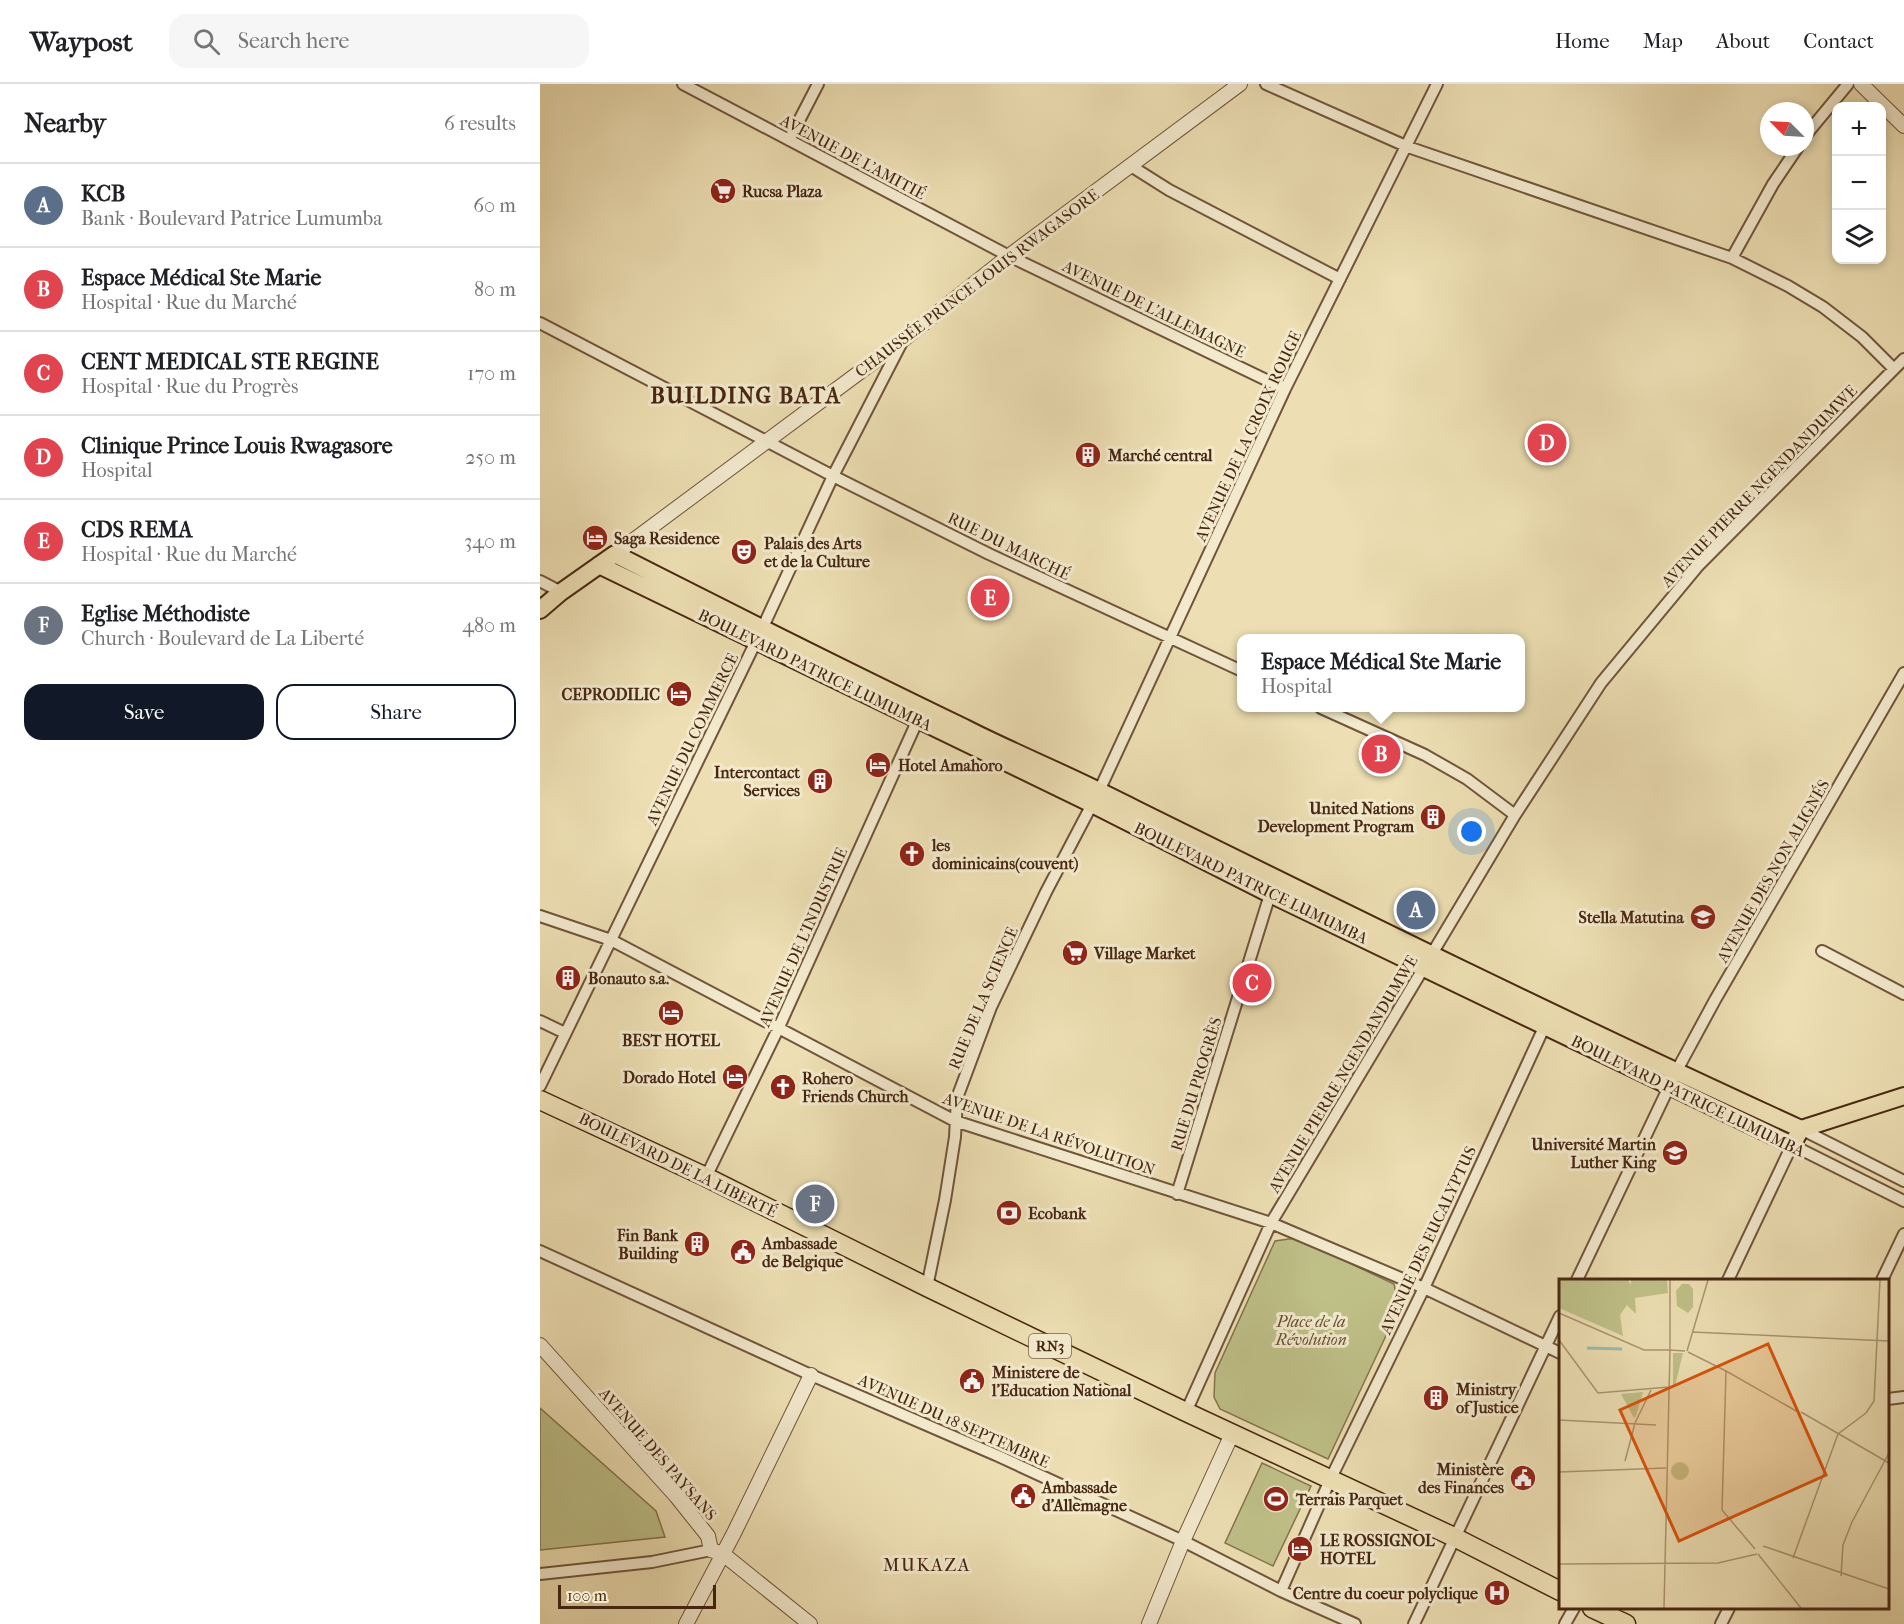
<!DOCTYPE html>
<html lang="en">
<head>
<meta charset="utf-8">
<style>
	body { margin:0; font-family:"IM FELL French Canon",serif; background:#f6f6f6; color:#202124 }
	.controls { position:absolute; right:18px; top:18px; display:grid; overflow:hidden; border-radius:12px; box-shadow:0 3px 9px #0003 }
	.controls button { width:54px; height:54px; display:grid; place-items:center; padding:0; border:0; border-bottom:2px solid #e0e0e0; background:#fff; color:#202124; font:30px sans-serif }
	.compass { position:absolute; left:1220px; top:18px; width:54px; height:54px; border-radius:50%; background:#fff; box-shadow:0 3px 9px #0003; rotate:294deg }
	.scale { position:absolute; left:18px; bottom:15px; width:158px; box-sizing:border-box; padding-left:6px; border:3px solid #482711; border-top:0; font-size:16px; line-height:21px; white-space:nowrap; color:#482711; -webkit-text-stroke:4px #f3eace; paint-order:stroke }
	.you { position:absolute; left:932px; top:748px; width:21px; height:21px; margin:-15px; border:4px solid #fff; border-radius:50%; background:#1a73e8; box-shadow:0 0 0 9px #1a73e833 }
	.badge { display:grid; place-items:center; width:39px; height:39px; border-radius:50%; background:#111827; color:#fff; font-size:20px; font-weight:700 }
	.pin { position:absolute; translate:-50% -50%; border:3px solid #fff; box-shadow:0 2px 6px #0006 }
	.popup { position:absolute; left:697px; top:550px; width:288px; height:78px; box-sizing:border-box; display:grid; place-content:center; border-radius:12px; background:#fff; filter:drop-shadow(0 2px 4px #0005); font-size:20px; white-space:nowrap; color:#757577 }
	.popup b { font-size:22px; color:#202124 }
	.popup::after { content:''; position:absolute; left:50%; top:100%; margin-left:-12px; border:12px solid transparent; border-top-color:#fff }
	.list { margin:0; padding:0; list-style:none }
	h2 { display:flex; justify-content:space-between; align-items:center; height:78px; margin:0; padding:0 24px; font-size:26px }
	h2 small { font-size:20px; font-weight:400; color:#757577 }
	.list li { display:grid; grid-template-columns:39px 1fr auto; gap:18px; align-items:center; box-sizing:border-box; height:84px; padding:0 24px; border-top:2px solid #e0e0e0 }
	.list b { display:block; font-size:22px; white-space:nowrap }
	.list p { margin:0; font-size:20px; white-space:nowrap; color:#757577 }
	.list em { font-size:20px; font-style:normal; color:#757577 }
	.actions { display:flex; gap:12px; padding:18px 24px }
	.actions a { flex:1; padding:14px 0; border:2px solid #111827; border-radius:18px; text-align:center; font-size:21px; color:#111827 }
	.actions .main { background:#111827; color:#fff }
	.icon { flex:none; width:33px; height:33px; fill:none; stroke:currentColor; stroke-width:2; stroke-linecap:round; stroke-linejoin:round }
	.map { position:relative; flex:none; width:1364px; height:1540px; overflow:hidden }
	header { display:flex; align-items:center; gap:36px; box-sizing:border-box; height:84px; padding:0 30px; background:#fff; border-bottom:2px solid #e0e0e0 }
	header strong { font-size:28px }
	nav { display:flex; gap:33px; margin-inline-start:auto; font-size:21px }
	.search { width:420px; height:54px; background:#f6f6f6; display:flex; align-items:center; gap:15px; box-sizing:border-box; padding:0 21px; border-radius:18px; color:#757577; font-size:22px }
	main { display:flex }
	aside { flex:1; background:#fff }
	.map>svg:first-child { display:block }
</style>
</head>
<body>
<header>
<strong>Waypost</strong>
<div class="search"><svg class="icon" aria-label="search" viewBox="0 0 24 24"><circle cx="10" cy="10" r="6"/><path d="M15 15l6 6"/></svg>Search here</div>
<nav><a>Home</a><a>Map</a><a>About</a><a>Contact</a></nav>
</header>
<main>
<aside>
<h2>Nearby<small>6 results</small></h2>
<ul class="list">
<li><span class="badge" style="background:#5c6f8a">A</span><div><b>KCB</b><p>Bank · Boulevard Patrice Lumumba</p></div><em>60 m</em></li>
<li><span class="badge" style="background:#e0444e">B</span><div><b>Espace Médical Ste Marie</b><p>Hospital · Rue du Marché</p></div><em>80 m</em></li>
<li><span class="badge" style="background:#e0444e">C</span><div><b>CENT MEDICAL STE REGINE</b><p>Hospital · Rue du Progrès</p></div><em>170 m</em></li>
<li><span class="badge" style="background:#e0444e">D</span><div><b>Clinique Prince Louis Rwagasore</b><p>Hospital</p></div><em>250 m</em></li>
<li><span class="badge" style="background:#e0444e">E</span><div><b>CDS REMA</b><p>Hospital · Rue du Marché</p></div><em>340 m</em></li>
<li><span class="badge" style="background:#6b7280">F</span><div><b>Eglise Méthodiste</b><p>Church · Boulevard de La Liberté</p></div><em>480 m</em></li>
</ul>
<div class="actions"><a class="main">Save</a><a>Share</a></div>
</aside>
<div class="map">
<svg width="1364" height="1540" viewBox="0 0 1364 1540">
	<rect width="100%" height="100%" fill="#eddfb3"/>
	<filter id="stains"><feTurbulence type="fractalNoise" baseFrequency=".00333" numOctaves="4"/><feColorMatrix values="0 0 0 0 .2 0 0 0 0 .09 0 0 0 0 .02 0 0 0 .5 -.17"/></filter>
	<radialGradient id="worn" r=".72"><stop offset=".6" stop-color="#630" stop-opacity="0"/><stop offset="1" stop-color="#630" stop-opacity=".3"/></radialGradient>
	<path fill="#bfc088" stroke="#84744c" stroke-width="1.5" d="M756,1154L854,1200L859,1224L788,1375L680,1325L674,1313L675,1289L735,1157Z
		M0,1324L116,1427L125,1453L0,1466Z
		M722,1379L771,1402L733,1482L685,1459Z"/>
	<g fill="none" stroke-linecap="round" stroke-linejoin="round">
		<g stroke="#71553a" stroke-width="14">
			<path id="minor" d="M143,0L469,172L745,305
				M726,0L868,63L1192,174L1248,202L1283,223L1322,253L1354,285
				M1265,52L1308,0
				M249,56L278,0
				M591,82L629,106L800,195
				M1192,174L1233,100L1258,63
				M0,239L293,392L449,470L702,587
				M0,497L21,508
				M781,624L885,671L927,695L975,731
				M0,832L71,856L415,1037L731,1139L884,1204L1020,1269
				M1282,867L1364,910
				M0,937L25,949
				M0,1002L222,545L293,392L362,258
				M1261,1045L1364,1097
				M166,1093L239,943L380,631
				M637,1110L732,804
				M0,1167L271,1291L456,1371L643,1457L741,1507L815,1540
				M1037,1196L1136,988L1175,916L1364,589
				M1188,1196L1252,1061L1364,1117
				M1342,1196L1364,1150
				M387,1203L405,1116L415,1053L417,1014L451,923L506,808L559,707L745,305L897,0
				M1348,1315L1364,1313
				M646,1328L731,1139L975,731L1061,599L1158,482L1364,275
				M0,1490L112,1478L171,1466
				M741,1507L790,1396L884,1204L1007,937
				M874,1540L1020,1232
				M1025,1540L1034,1524
				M1181,1540L1189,1524"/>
		</g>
		<g stroke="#71553a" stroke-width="16">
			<path id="tertiary" d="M1321,0L1364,42
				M75,470L363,256L469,172L700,0
				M0,1261L136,1412L168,1452L171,1466L183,1470L270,1540
				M146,1540L194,1449L271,1291
				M609,1540L643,1457L692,1350"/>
		</g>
		<g stroke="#482711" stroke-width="20">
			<path id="primary" d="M59,481L552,720L730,810L1252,1061L1261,1045
				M0,526L21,508L75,470C191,529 307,587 425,644C470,667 517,686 563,709C794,823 1026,938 1261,1045
				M1261,1045L1364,1012"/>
		</g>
		<g stroke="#482711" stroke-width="21">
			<path id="trunk" d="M0,1016L166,1093L387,1203L646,1328L914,1453L1020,1507
				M1052,1524L1086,1540"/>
		</g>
		<use href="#minor" stroke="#f3eace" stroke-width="10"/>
		<use href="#tertiary" stroke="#f3eace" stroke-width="14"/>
		<use href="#primary" stroke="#eddfb3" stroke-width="16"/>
		<use href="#trunk" stroke="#eddfb3" stroke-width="18"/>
	</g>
	<defs>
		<g id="supermarket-disc" transform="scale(1.35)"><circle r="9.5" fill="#8f2418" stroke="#f3eace"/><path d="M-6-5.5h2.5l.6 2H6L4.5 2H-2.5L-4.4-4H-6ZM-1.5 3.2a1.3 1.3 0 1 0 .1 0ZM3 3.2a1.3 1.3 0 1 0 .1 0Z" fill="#fff"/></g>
		<g id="building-disc" transform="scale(1.35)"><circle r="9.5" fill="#8f2418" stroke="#f3eace"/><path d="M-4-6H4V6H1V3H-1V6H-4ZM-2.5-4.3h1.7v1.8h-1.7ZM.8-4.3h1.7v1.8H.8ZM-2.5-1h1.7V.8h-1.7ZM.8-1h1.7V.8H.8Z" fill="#fff"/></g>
		<g id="hotel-disc" transform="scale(1.35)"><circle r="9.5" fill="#8f2418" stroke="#f3eace"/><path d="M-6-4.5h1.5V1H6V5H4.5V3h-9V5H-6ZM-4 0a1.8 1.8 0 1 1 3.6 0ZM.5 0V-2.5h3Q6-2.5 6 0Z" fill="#fff"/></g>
		<g id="theatre-disc" transform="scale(1.35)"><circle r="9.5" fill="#8f2418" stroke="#f3eace"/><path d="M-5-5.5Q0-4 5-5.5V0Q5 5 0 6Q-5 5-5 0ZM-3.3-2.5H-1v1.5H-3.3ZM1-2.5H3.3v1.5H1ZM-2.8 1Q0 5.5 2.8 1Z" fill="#fff"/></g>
		<g id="church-disc" transform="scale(1.35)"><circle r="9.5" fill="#8f2418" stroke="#f3eace"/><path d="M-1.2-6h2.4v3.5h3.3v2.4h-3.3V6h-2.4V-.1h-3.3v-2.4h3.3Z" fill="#fff"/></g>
		<g id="school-disc" transform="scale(1.35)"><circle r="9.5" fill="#8f2418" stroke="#f3eace"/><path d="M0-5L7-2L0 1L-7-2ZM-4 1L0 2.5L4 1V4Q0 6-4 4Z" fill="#fff"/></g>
		<g id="bank-disc" transform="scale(1.35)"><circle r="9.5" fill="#8f2418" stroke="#f3eace"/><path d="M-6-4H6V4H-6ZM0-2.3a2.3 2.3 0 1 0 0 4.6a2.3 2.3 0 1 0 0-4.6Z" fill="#fff"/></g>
		<g id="civic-disc" transform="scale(1.35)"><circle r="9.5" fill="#8f2418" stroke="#f3eace"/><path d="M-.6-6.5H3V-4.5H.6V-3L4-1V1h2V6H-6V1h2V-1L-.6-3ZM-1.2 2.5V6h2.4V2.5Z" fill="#fff"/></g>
		<g id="stadium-disc" transform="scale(1.35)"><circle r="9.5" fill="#8f2418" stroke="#f3eace"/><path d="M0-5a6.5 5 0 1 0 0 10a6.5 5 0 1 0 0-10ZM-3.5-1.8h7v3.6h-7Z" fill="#fff"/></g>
		<g id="hospital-disc" transform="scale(1.35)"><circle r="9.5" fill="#8f2418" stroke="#f3eace"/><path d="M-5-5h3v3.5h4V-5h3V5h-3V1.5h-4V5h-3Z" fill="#fff"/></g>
	</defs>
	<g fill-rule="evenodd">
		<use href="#supermarket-disc" x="183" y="107"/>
		<use href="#building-disc" x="548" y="371"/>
		<use href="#hotel-disc" x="55" y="454"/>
		<use href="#theatre-disc" x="204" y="468"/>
		<use href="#hotel-disc" x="139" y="610"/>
		<use href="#hotel-disc" x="338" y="681"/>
		<use href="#building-disc" x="280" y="697"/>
		<use href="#building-disc" x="893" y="733"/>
		<use href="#church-disc" x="372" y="770"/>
		<use href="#school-disc" x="1163" y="833"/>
		<use href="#supermarket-disc" x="535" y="869"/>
		<use href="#building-disc" x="28" y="894"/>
		<use href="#hotel-disc" x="131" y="929"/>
		<use href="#hotel-disc" x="195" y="993"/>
		<use href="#church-disc" x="243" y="1003"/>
		<use href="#school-disc" x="1135" y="1069"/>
		<use href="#bank-disc" x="469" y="1129"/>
		<use href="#building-disc" x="157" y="1160"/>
		<use href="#civic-disc" x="203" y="1168"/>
		<use href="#civic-disc" x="432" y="1297"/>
		<use href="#building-disc" x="896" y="1314"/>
		<use href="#civic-disc" x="983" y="1394"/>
		<use href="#civic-disc" x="483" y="1412"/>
		<use href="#stadium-disc" x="736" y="1415"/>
		<use href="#hotel-disc" x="760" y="1465"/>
		<use href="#hospital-disc" x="957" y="1509"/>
	</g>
	<g text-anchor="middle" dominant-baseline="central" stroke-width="6" stroke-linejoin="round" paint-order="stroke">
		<rect fill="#f3eace" stroke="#7b624a" stroke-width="1.5" x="489" y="1250" width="42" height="24" rx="4.5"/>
		<g font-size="15" font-weight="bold" fill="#482711">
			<text x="510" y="1262">RN3</text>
		</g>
		<g font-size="16" fill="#482711" stroke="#f3eace">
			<text transform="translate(313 73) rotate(28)">AVENUE DE L'AMITIÉ</text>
			<text transform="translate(437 199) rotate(-37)">CHAUSSÉE PRINCE LOUIS RWAGASORE</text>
			<text transform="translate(614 225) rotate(26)">AVENUE DE L'ALLEMAGNE</text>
			<text transform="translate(708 352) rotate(-65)">AVENUE DE LA CROIX ROUGE</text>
			<text transform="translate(1219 402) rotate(-46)">AVENUE PIERRE NGENDANDUMWE</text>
			<text transform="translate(469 462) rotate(26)">RUE DU MARCHÉ</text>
			<text transform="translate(275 586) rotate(26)">BOULEVARD PATRICE LUMUMBA</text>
			<text transform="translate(152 655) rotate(-64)">AVENUE DU COMMERCE</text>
			<text transform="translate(1233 787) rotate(-60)">AVENUE DES NON ALIGNÉS</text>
			<text transform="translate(711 799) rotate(26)">BOULEVARD PATRICE LUMUMBA</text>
			<text transform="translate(263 853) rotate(-66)">AVENUE DE L'INDUSTRIE</text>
			<text transform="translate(443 914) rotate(-67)">RUE DE LA SCIENCE</text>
			<text transform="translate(803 990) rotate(-59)">AVENUE PIERRE NGENDANDUMWE</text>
			<text transform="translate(656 1000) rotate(-73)">RUE DU PROGRÈS</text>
			<text transform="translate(1148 1012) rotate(26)">BOULEVARD PATRICE LUMUMBA</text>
			<text transform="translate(509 1050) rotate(19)">AVENUE DE LA RÉVOLUTION</text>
			<text transform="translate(138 1081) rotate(26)">BOULEVARD DE LA LIBERTÉ</text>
			<text transform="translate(888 1156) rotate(-65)">AVENUE DES EUCALYPTUS</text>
			<text transform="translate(414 1337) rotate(24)">AVENUE DU 18 SEPTEMBRE</text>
			<text transform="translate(118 1370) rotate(49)">AVENUE DES PAYSANS</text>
		</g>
		<g font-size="16" font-weight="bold" fill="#482711" stroke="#f3eace" text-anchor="start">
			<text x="202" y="107">Rucsa Plaza</text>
			<text x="568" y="371">Marché central</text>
			<text x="74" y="454">Saga Residence</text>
			<text x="224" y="459">Palais des Arts<tspan x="224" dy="18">et de la Culture</tspan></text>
			<text x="120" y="610" text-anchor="end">CEPRODILIC</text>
			<text x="358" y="681">Hotel Amahoro</text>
			<text x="260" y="688" text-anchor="end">Intercontact<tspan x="260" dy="18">Services</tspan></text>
			<text x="874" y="724" text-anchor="end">United Nations<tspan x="874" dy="18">Development Program</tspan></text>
			<text x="392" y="761">les<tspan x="392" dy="18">dominicains(couvent)</tspan></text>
			<text x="1144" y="833" text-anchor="end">Stella Matutina</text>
			<text x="554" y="869">Village Market</text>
			<text x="48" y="894">Bonauto s.a.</text>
			<text x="131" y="956" text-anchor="middle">BEST HOTEL</text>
			<text x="176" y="993" text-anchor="end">Dorado Hotel</text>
			<text x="262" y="994">Rohero<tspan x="262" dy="18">Friends Church</tspan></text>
			<text x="1116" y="1060" text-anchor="end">Université Martin<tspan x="1116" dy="18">Luther King</tspan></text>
			<text x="488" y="1129">Ecobank</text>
			<text x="138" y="1151" text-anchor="end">Fin Bank<tspan x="138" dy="18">Building</tspan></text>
			<text x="222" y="1159">Ambassade<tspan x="222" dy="18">de Belgique</tspan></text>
			<text x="452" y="1288">Ministere de<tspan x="452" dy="18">l'Education National</tspan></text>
			<text x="916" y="1305">Ministry<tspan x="916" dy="18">of Justice</tspan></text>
			<text x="964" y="1385" text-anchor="end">Ministère<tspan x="964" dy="18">des Finances</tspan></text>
			<text x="502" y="1403">Ambassade<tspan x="502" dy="18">d'Allemagne</tspan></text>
			<text x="756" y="1415">Terrais Parquet</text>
			<text x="780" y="1456">LE ROSSIGNOL<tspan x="780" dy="18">HOTEL</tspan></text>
			<text x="938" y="1509" text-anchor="end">Centre du coeur polyclique</text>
		</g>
		<g font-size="16" font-style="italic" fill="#664d2f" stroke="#f3eace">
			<text x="771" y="1237">Place de la<tspan x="771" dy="18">Révolution</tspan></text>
		</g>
		<g font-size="18" letter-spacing="1.5" fill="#482711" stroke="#f3eace">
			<text x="387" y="1481">MUKAZA</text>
		</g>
		<g font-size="22" font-weight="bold" letter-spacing="1.5" fill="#482711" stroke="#f3eace">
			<text x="206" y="312">BUILDING BATA</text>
		</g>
	</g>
	<g transform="translate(1019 1195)">
		<rect width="330" height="330" fill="#eddfb3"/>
		<path d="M0,1H69L72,6V1H108L109,14L76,19L77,35L68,26L61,36L64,57L0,29ZM123,5H130L134,10V28L129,34L118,27L117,12ZM114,74H124L116,107L114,106ZM84,113L77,137L75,139L62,115ZM112 192a9 9 0 1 1 18 0a9 9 0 1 1-18 0Z" fill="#bfc088"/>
		<path fill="none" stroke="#9abcb3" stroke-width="3" d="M28,69L63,70"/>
		<path fill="none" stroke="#ab9572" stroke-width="1.5" d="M111,1V71M0,34L85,71H111M133,53L330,62M0,61L39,114L110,108M128,72L149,1M129,73L167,92L163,231M167,92L239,133M242,133L330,184M0,141L97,146M66,182L76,144L92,111M0,193L107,189M163,231L196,270M204,267L330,310M199,275L242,329M234,279L279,155L307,134L315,122L321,1M0,285L159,284L198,275M282,297L284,266L293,243L330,174M105,329L111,71L126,72"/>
		<path fill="#d8540c" fill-opacity="0.15" stroke="#d8540c" stroke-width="3" d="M209,65L267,196L120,262L61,131Z"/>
		<rect width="330" height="330" fill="none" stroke="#482711" stroke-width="3"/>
	</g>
	<rect width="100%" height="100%" filter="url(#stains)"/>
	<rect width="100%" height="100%" fill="url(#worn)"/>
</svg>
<div class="controls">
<button>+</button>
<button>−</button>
<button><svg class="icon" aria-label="layers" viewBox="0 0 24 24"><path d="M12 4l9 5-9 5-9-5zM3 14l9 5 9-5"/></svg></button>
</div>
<svg class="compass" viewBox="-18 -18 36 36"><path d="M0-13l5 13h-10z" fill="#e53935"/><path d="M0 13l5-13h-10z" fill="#757577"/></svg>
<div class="scale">100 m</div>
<div class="you"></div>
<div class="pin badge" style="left:876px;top:826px;background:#5c6f8a">A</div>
<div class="pin badge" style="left:841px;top:670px;background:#e0444e">B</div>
<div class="popup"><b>Espace Médical Ste Marie</b>Hospital</div>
<div class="pin badge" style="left:712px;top:899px;background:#e0444e">C</div>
<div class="pin badge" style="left:1007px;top:359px;background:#e0444e">D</div>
<div class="pin badge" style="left:450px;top:514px;background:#e0444e">E</div>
<div class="pin badge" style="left:275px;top:1120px;background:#6b7280">F</div>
</div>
</main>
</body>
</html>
